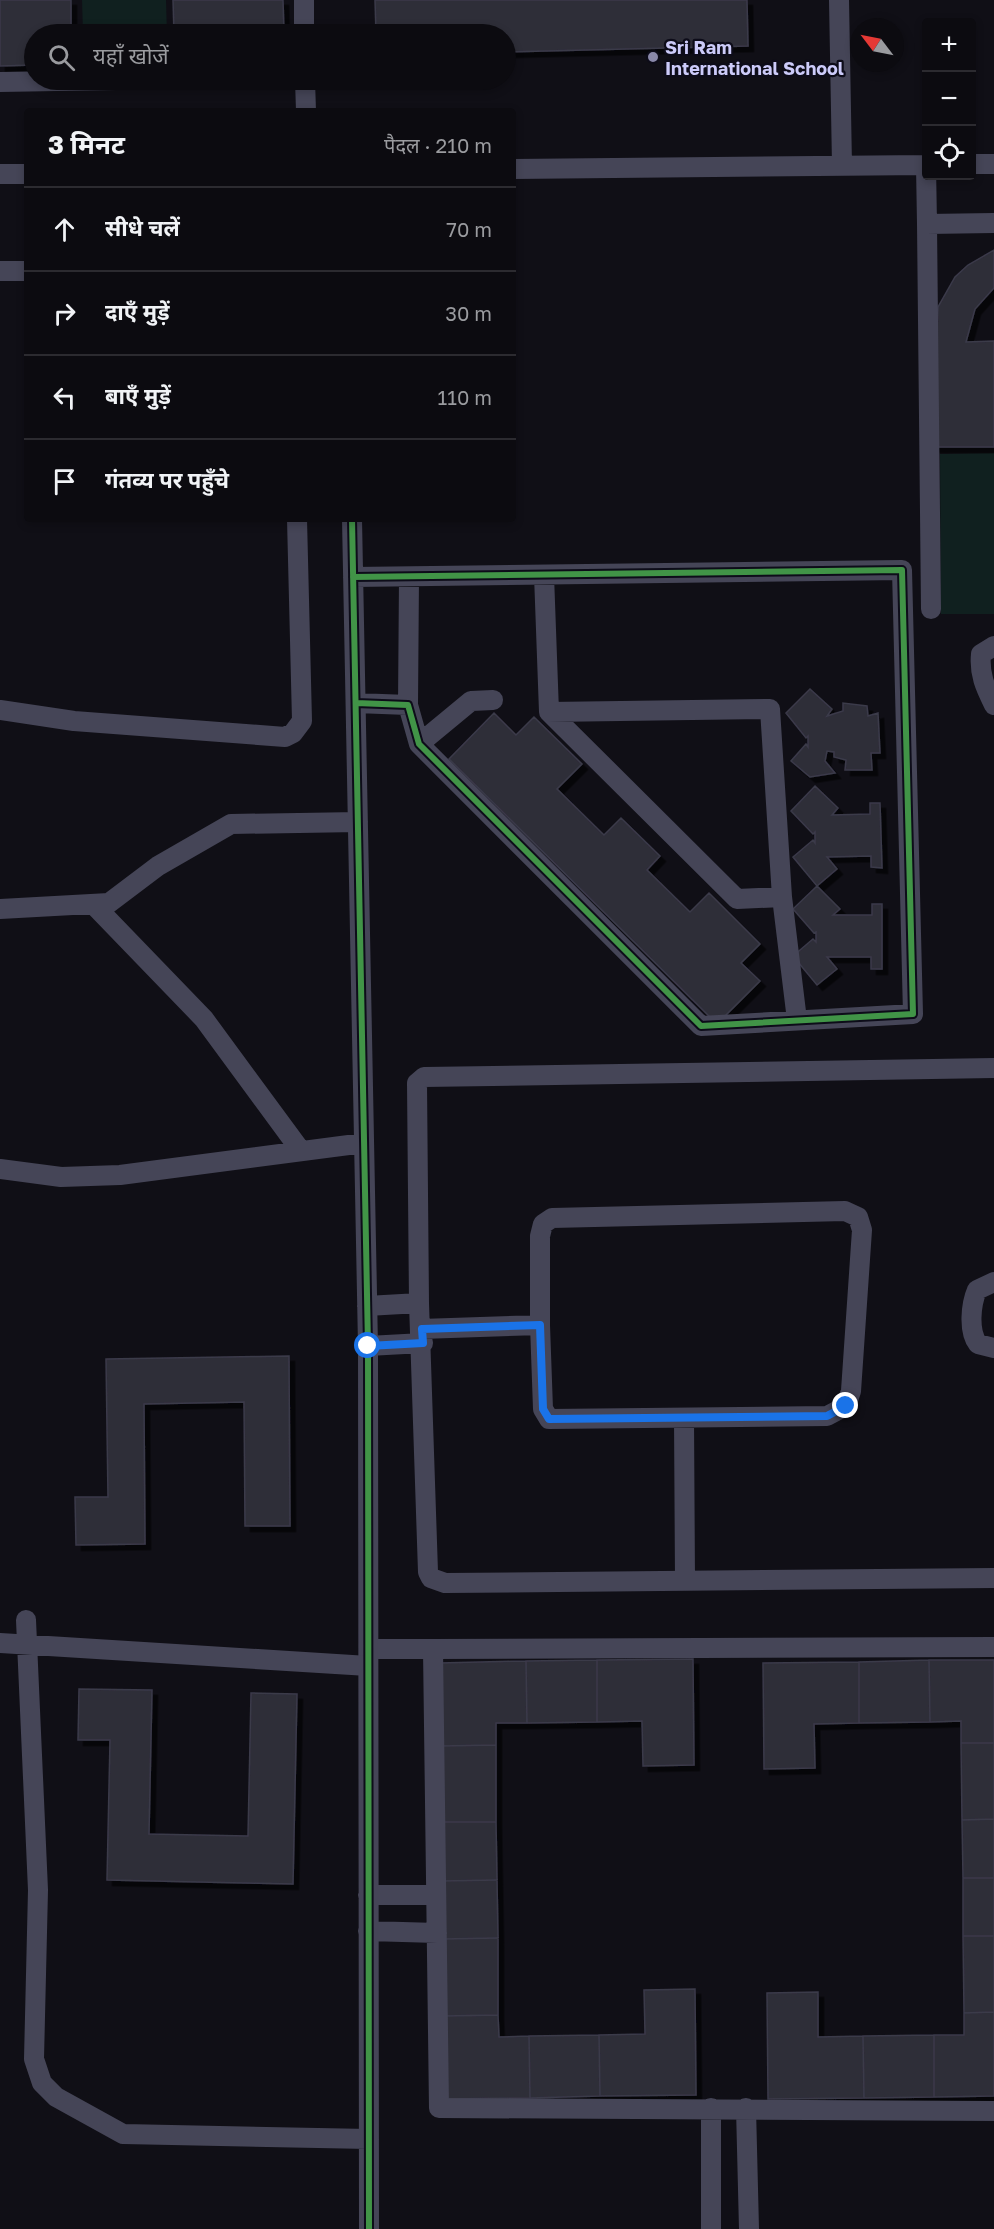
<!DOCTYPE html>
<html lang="hi">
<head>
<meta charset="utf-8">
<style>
	body { margin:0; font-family:"Golos Text","Noto Sans Devanagari",sans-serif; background:#151419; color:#f1f3f6 }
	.controls { position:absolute; right:18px; top:18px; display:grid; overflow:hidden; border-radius:6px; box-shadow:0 3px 9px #0003 }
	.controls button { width:54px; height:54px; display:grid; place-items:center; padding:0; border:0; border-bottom:2px solid #2c2b30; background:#0c0b10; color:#f1f3f6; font:30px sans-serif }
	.compass { position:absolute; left:850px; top:18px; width:54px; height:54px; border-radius:50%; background:#0c0b10; box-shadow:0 3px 9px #0003; rotate:302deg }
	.stop { position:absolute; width:18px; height:18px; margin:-14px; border:4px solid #1a73e8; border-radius:50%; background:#fff }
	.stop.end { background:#1a73e8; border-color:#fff; box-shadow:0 2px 6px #0008 }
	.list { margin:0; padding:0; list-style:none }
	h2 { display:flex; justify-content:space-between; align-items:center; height:78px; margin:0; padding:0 24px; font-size:26px }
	h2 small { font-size:20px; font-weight:400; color:#9a9b9f }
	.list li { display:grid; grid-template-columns:39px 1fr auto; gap:18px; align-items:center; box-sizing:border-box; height:84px; padding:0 24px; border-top:2px solid #2c2b30 }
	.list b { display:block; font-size:22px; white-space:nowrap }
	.list em { font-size:20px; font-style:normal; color:#9a9b9f }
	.icon { flex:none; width:33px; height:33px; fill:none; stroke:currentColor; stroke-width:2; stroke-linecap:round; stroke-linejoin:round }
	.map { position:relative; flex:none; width:994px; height:2229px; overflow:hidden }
	.search { position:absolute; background:#0c0b10; box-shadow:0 3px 9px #0003; left:24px; top:24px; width:492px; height:66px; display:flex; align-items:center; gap:15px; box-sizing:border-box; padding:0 21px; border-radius:33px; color:#9a9b9f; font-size:22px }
	.panel { position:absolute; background:#0c0b10; box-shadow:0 3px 9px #0003; left:24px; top:108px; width:492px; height:414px; border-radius:6px }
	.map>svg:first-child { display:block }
</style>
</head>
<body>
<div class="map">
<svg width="994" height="2229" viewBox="0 0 994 2229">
	<defs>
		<filter id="shadow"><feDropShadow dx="5.5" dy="5.5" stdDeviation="0" flood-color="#0009"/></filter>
	</defs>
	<rect width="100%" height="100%" fill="#100f16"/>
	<path fill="#10201f" d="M82,0H166L167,34H83Z
		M994,453V614H941L940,454Z"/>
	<path fill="#2e2d39" stroke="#3b3a4a" stroke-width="1.5" filter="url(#shadow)" d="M0,0H71V34H34V65L0,66Z
		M173,0H283L284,34H174Z
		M375,0H747L748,46L506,52V34H376Z
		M994,250V288L975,309L966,342L994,341V447H931L938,307L955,277L968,265Z
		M810,689L832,709L827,716L843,711V703L867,706L868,716L878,713L880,753H871L872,770H845L846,760L834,757V752L827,751L825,761L835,773L810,777L791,761L806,744L808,747V736L806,738L786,713Z
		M494,713L516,735L534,717L582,764L557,789L604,835L621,818L660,856L647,870L690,912L709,893L760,944L741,963L760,981L717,1024L449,759Z
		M815,786L838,808L832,815L870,814V803H880L882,868L871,867V856L827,857L837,869L817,886L793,857L813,840L815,843V832L813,834L791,811Z
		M817,886L840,909L833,915H872V904H882V969H871V957H827L837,969L817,985L793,956L813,939L816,942V932L814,933L793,909Z
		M289,1356L290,1526H245L244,1402L144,1404L145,1544L76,1545L75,1497H108L106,1359Z
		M693,1659L694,1765L643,1766L642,1721L597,1722V1660Z
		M597,1660V1722L527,1723L526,1661Z
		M929,1660H994V1743H961V1721L930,1722Z
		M929,1660L930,1722L859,1723V1662Z
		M526,1661L527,1723H496V1745L441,1746L440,1663Z
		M859,1662V1723L814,1724L815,1768L764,1769L763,1663Z
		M79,1689L152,1690L149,1834L248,1836L251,1693L297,1694L293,1884L107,1880L110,1740H78Z
		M961,1743H994V1819L962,1820Z
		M496,1745V1822H442L441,1746Z
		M994,1819V1878H963L962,1820Z
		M442,1822H496L497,1880L442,1881Z
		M963,1878H994V1936H963Z
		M497,1880L498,1938L443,1939L442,1881Z
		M963,1936H994V2012L964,2013Z
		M498,1938V2015L444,2016L443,1939Z
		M695,1989L696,2095L600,2096L599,2035L645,2034L644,1990Z
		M818,1992V2037L863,2036L864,2098L768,2099L767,1993Z
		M994,2012V2096L934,2097V2035H964V2013Z
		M498,2015L499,2037L529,2036L530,2098L444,2099V2016Z
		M599,2035L600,2096L530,2098L529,2036Z
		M934,2035V2097L864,2098L863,2036Z"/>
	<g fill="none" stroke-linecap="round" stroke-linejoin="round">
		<path stroke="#454557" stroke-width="20" d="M304,0V34
			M839,0L842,165
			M305,80L306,111
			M0,82L116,80
			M972,164H994
			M926,165L927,224L994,223
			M513,169L926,165
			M0,174H27
			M927,224L931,609
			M0,271H27
			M352,519L368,1346L369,2229
			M544,575L549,712L737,899L782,897L797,1020
			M353,577L902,570L913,1014L701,1026L419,744L408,705L356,703
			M994,646L981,654C979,674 985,687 994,705
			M408,705L409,577
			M0,710L74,721L285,737L293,733L302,721L297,519
			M549,712L770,709L782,897
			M419,744L471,701L493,700
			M93,904L204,1019L301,1151
			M0,909L109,903L158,866L231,824L358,822
			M994,1068L424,1077L417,1083L419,1303L428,1572L431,1578L445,1583L994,1578
			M0,1169L61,1177L120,1175L364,1143
			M994,1282L977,1290C971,1304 968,1331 978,1344L994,1348
			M367,1306L419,1303
			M421,1329L540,1325V1236L543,1224L552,1218L845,1211L858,1217L862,1230L851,1391L846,1406L827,1416L549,1419L543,1409L540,1325
			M368,1346L423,1343
			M684,1418L685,1581
			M26,1620L38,1890L34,2059L42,2083L56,2097L123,2134L369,2139
			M0,1643L368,1666
			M994,1647L433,1649L439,2108L994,2111
			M369,1649H433
			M368,1895H436
			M368,1931L437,1933
			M711,2108V2229
			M746,2108L749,2229"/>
		<g stroke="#0d0c19" stroke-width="10">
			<path id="cycleway" d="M352,519L368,1346L369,2229
				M353,577L902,570L913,1014L701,1026L419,744L408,705L356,703"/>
		</g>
		<use href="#cycleway" stroke="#419447" stroke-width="6"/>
	</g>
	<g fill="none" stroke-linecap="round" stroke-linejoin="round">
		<path stroke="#1a73e8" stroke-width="8" d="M368,1346L423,1343L422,1329L540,1325L543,1409L549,1419L827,1416L846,1406"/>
	</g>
	<circle fill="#8a89aa" stroke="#0d0c19" stroke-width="2" cx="653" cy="57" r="6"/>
	<g text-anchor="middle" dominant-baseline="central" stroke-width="4.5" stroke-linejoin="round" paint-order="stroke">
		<g font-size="18" font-weight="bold" fill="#cccbf9" stroke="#0d0c19" text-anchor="start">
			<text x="665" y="47">Sri Ram<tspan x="665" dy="21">International School</tspan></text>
		</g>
	</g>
</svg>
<div class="controls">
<button>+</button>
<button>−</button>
<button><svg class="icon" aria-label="locate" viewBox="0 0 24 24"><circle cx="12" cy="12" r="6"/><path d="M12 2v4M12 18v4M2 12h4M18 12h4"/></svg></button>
</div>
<svg class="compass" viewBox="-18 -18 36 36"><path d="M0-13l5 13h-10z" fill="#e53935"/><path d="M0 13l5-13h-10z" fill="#9a9b9f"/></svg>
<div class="stop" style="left:368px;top:1346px"></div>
<div class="stop end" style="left:846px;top:1406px"></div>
<div class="search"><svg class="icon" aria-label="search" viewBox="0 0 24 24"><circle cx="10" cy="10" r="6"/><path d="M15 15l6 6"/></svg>यहाँ खोजें</div>
<section class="panel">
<h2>3 मिनट<small>पैदल · 210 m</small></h2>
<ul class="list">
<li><svg class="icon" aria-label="ahead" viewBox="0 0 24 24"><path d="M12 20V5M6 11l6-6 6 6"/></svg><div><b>सीधे चलें</b></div><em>70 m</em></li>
<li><svg class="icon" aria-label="right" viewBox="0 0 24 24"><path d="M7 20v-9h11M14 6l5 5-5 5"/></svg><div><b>दाएँ मुड़ें</b></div><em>30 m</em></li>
<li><svg class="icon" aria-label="left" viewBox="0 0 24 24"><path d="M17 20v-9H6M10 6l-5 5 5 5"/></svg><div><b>बाएँ मुड़ें</b></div><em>110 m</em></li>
<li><svg class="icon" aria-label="arrive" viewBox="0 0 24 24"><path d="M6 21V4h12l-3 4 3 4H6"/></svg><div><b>गंतव्य पर पहुँचे</b></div></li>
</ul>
</section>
</div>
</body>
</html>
